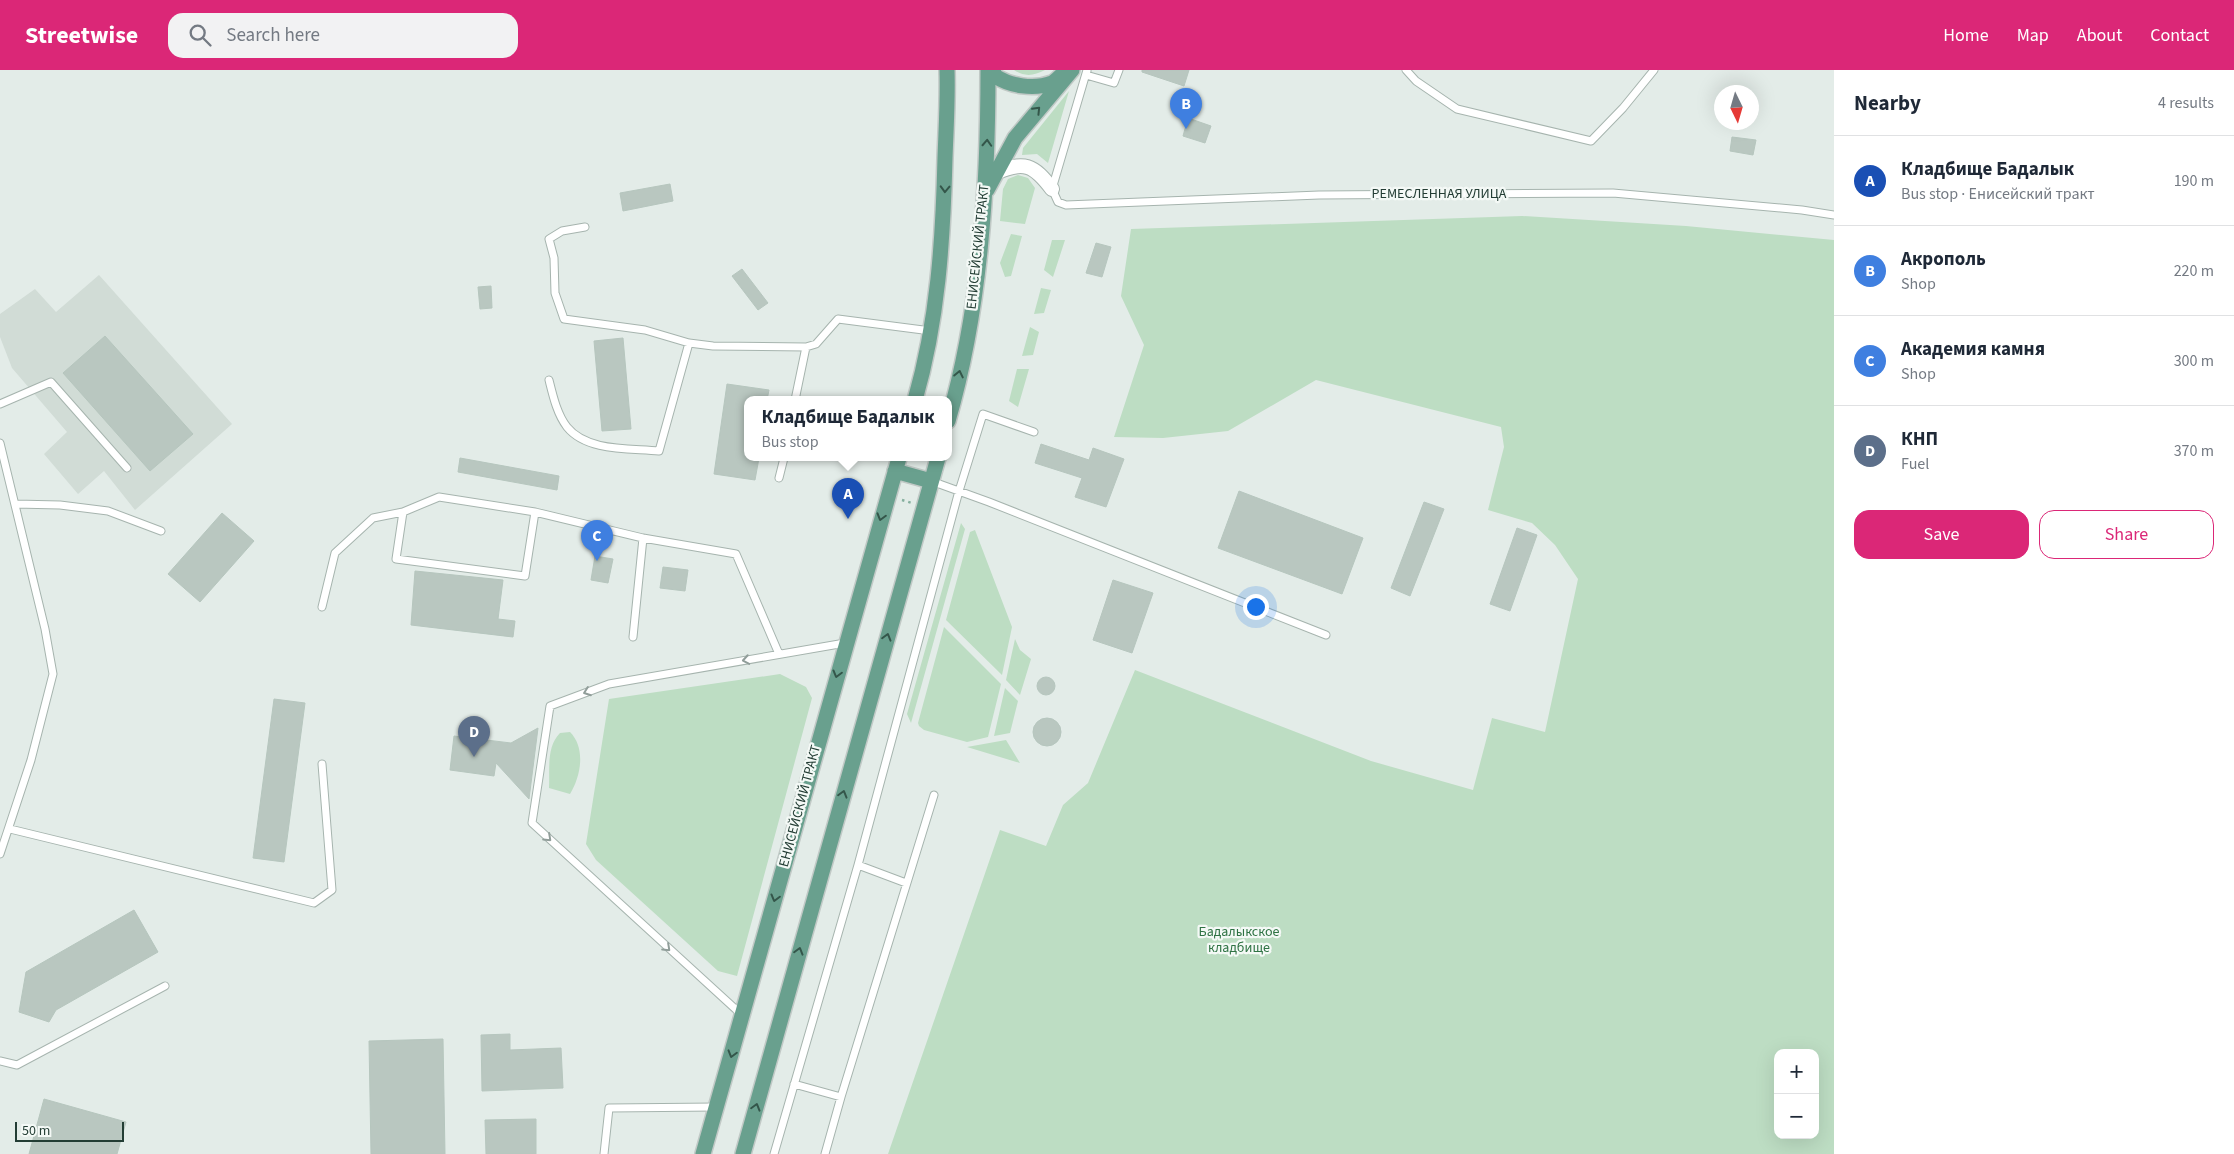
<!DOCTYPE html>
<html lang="en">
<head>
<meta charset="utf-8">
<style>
	body { margin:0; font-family:"Source Sans 3",sans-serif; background:#f2f2f3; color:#1f2937 }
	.controls { position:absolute; right:15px; bottom:15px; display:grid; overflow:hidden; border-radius:10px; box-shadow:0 5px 20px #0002 }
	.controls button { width:45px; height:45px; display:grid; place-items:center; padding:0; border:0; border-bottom:1px solid #e0e1e3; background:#fff; color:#1f2937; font:25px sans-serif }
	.compass { position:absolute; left:1714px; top:15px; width:45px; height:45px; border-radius:50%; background:#fff; box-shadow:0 5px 20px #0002; rotate:175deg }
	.scale { position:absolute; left:15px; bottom:12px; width:109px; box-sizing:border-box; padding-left:5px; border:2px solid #233d34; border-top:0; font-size:14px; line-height:18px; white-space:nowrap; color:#233d34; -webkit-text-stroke:4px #f4f9f6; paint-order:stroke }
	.you { position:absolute; left:1255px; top:536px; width:18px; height:18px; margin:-12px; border:4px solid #fff; border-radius:50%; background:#1a73e8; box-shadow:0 0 0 8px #1a73e833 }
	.badge { display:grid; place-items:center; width:32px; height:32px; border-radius:50%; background:#db2777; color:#fff; font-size:16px; font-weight:700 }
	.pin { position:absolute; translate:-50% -41px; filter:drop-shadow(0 1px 2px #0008) }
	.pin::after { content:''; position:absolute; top:26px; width:18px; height:15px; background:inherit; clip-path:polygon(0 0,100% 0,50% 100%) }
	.popup { position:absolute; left:744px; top:326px; width:208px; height:65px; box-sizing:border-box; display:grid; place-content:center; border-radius:10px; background:#fff; filter:drop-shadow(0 1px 4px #0005); font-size:16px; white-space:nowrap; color:#747a83 }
	.popup b { font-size:19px; color:#1f2937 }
	.popup::after { content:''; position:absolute; left:50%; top:100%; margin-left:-10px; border:10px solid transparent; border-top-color:#fff }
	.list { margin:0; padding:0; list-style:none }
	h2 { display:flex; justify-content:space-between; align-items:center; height:65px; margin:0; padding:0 20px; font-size:21px }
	h2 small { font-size:16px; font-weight:400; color:#747a83 }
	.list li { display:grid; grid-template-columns:32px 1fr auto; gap:15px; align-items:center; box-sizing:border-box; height:90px; padding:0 20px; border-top:1px solid #e0e1e3 }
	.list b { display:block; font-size:19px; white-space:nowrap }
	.list p { margin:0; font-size:16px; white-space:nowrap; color:#747a83 }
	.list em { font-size:16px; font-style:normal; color:#747a83 }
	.actions { display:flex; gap:10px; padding:15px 20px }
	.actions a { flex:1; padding:11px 0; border:1px solid #db2777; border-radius:15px; text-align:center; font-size:18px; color:#db2777 }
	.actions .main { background:#db2777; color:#fff }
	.icon { flex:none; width:28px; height:28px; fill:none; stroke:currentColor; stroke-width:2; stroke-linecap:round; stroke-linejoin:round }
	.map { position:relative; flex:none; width:1834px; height:1084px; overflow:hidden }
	header { display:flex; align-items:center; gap:30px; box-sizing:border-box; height:70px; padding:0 25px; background:#db2777; color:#fff }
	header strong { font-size:24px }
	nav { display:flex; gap:28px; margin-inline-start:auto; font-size:18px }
	.search { width:350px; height:45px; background:#f2f2f3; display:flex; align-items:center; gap:12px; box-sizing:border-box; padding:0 18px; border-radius:15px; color:#747a83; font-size:19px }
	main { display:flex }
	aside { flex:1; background:#fff }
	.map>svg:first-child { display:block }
</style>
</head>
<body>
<header>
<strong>Streetwise</strong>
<div class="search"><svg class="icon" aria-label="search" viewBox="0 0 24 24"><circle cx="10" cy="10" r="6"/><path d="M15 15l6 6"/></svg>Search here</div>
<nav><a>Home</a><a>Map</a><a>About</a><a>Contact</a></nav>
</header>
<main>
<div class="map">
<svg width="1834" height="1084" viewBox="0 0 1834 1084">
	<rect width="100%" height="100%" fill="#e3ece8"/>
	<path fill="#d1dcd6" d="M99,205L232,354L135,440L104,401L78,424L44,384L67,362L12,298L0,267V244L35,219L56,242Z"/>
	<path fill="#bdddc3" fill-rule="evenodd" d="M1014,0H1045C1034,6 1024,7 1014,0Z
		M1069,21L1048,93L1037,84L1022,85L1023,78Z
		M1018,105L1028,108L1035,118L1025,154L1000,151L1003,119L1008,109Z
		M1522,146L1686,156L1834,170V1084H888L1000,760L1046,776L1063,735L1088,713L1135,600L1371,691L1473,720L1492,648L1545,662L1578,509L1555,475L1532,453L1488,440L1504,377L1501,357L1316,310L1228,361L1163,368L1114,367L1144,275L1121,226L1131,159ZM1778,983H1815V1065H1778Z
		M1011,164L1022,166L1011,206L1005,207L1000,193Z
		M1052,170H1065L1053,207L1044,200Z
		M1041,218L1051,220L1044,243L1034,244Z
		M1030,257L1039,262L1033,285L1022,286Z
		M1017,299H1029L1018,337L1009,331Z
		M961,453L965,459L911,653L907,644Z
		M975,460L1012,557L1002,605L946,550L970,462Z
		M944,557L1001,614L988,667L967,672L924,660L919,656L918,653Z
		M1015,569L1020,580L1031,589L1020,625L1006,610Z
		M780,604L806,617L812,628L737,906L718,901L596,790L586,774L609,629Z
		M1005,618L1018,631L1010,663L994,666Z
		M570,662C586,678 581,706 570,724L549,718C550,700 546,677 560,663Z
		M1006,670L1020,693L967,677Z"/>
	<path fill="#b9c7c0" stroke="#b6c6be" d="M1142,0H1189L1184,16L1142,2Z
		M1188,48L1211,56L1205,73L1183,66Z
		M1732,67L1756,70L1753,85L1730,81Z
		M670,114L673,131L623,141L620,123Z
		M1096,173L1111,177L1102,207L1086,203Z
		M742,199L768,233L758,240L732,206Z
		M491,216L492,238L480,239L478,217Z
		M105,266L193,364L150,401L63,303Z
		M623,268L631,359L602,361L594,271Z
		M727,314L769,320L767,330H748V388H759L755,410L714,404Z
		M1041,374L1089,390L1093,378L1124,389L1106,437L1075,427L1082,408L1035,393Z
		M460,388L559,406L557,420L458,402Z
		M1239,421L1363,468L1342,524L1218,478Z
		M1424,432L1444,439L1410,526L1391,518Z
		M222,443L254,471L200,532L168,504Z
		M1517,458L1537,465L1510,541L1490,534Z
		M595,486L613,489L608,513L591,510Z
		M663,497L688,500L685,521L660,518Z
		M415,501L503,510L498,549L515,551L513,567L411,555Z
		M1113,510L1153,523L1132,583L1093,570Z
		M1037 616a9 9 0 1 1 18 0a9 9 0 1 1-18 0Z
		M274,629L305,633L284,792L253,788Z
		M1033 662a14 14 0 1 1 28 0a14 14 0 1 1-28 0Z
		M538,658L529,729L496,693L494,706L450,700L454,666L511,673Z
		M134,840L158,882L56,940L49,952L19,942L26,902Z
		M510,964V980L561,978L563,1018L482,1021L481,965Z
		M443,969L445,1084H371L369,971Z
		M44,1029L126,1052L117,1084H29Z
		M536,1049V1084H486L485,1050Z"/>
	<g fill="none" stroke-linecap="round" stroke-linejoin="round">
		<g stroke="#a6b4ae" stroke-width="9">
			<path id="service" d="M1087,0L1052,119L1058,132L1066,135L1319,125L1613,123L1802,140L1834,145
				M1406,0L1416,11L1457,39L1591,71L1623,38L1654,0
				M1087,1L1086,5L1114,13L1119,0
				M585,157L562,161L549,169L554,188L555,223L564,249L645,260L689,273L713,276L806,277L816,274L838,249L931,261
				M549,310C553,326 557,344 567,357C587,382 631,378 659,381L689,273
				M795,330L806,277
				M0,334L51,312L127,398
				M0,373L45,559L53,604L31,690L0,784
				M779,408L784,388
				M931,411L989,432L1326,565
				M15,434L60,435L108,441L161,461
				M535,442L525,506L396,489L403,442L439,427L535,442L643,468L736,484L779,584
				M322,537L335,483L373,448L403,442
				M633,567L643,468
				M10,759L314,833L332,820L322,694
				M858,795L906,813
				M742,945L532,753L550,636L609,614L845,573
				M0,991L17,995L165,916
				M794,1014L841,1027
				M604,1084L609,1038L716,1037
				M774,1084L858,795L959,421L983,344L1034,362
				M825,1084L841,1027L934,725"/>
		</g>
		<g stroke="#a6b4ae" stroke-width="16">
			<path id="minor" d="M995,103C1024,90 1034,95 1052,119"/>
		</g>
		<g stroke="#c1c9c6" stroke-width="18">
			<path id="primary" d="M993,0L995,6C1010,16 1034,20 1052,13C1056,11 1060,6 1064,3
				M987,120L1015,68L1072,0
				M915,330C938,250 943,171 945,88C946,59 948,29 947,0
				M948,351C981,238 988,117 988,0
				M895,401L931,411
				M703,1084L899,388
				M743,1084L938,388"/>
		</g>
		<path stroke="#85af9e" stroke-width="2.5" stroke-dasharray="2.5 4" stroke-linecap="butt" d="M902,430L912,433"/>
		<use href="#service" stroke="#fff" stroke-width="7"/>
		<use href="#minor" stroke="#fff" stroke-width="14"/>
		<use href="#primary" stroke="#69a08e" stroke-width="15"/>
	</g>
	<defs><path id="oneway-chevron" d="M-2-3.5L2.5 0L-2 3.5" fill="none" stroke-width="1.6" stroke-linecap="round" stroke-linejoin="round" transform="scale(1.25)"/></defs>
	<g stroke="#34564a">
		<use href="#oneway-chevron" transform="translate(1037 40) rotate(-46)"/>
		<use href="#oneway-chevron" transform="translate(987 73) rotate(-87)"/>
		<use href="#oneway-chevron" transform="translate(945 119) rotate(92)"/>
		<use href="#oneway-chevron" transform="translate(959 304) rotate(-78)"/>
		<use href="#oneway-chevron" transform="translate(881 447) rotate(106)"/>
		<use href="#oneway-chevron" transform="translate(887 567) rotate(-74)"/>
		<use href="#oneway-chevron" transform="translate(837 604) rotate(105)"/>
		<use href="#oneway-chevron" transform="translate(843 724) rotate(-74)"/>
		<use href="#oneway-chevron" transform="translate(775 828) rotate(105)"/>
		<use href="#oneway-chevron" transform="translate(799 881) rotate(-74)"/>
		<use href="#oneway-chevron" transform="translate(732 984) rotate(106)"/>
		<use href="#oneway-chevron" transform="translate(756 1037) rotate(-74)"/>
	</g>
	<g stroke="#919e9a">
		<use href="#oneway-chevron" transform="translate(746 590) rotate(170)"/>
		<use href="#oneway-chevron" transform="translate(587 622) rotate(160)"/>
		<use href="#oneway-chevron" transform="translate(548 768) rotate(43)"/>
		<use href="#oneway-chevron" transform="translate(667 878) rotate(43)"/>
	</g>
	<g text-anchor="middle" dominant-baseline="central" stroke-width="4.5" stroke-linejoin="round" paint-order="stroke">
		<g font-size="14" fill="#233d34" stroke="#f4f9f6">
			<text x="1439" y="124">РЕМЕСЛЕННАЯ УЛИЦА</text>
			<text transform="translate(978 177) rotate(-84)">ЕНИСЕЙСКИЙ ТРАКТ</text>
			<text transform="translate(800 736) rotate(-75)">ЕНИСЕЙСКИЙ ТРАКТ</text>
		</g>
		<g font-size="14" fill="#2f7344" stroke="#f4f9f6">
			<text x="1239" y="862">Бадалыкское<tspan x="1239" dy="16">кладбище</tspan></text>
		</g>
	</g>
</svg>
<div class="controls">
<button>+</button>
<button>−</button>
</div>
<svg class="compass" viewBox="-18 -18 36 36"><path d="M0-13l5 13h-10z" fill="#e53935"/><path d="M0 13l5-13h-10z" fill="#747a83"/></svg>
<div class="scale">50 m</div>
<div class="you"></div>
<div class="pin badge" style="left:848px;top:449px;background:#1a4fb4">A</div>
<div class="popup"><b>Кладбище Бадалык</b>Bus stop</div>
<div class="pin badge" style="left:1186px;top:59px;background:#3f7fe0">B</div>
<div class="pin badge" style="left:597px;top:491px;background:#3f7fe0">C</div>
<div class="pin badge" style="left:474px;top:687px;background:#5c6f8a">D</div>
</div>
<aside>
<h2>Nearby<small>4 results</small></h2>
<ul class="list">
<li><span class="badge" style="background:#1a4fb4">A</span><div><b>Кладбище Бадалык</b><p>Bus stop · Енисейский тракт</p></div><em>190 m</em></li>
<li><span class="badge" style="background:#3f7fe0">B</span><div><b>Акрополь</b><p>Shop</p></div><em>220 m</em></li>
<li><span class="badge" style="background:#3f7fe0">C</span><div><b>Академия камня</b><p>Shop</p></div><em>300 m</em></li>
<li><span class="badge" style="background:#5c6f8a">D</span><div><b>КНП</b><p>Fuel</p></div><em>370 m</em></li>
</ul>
<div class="actions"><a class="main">Save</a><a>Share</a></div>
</aside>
</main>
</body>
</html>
